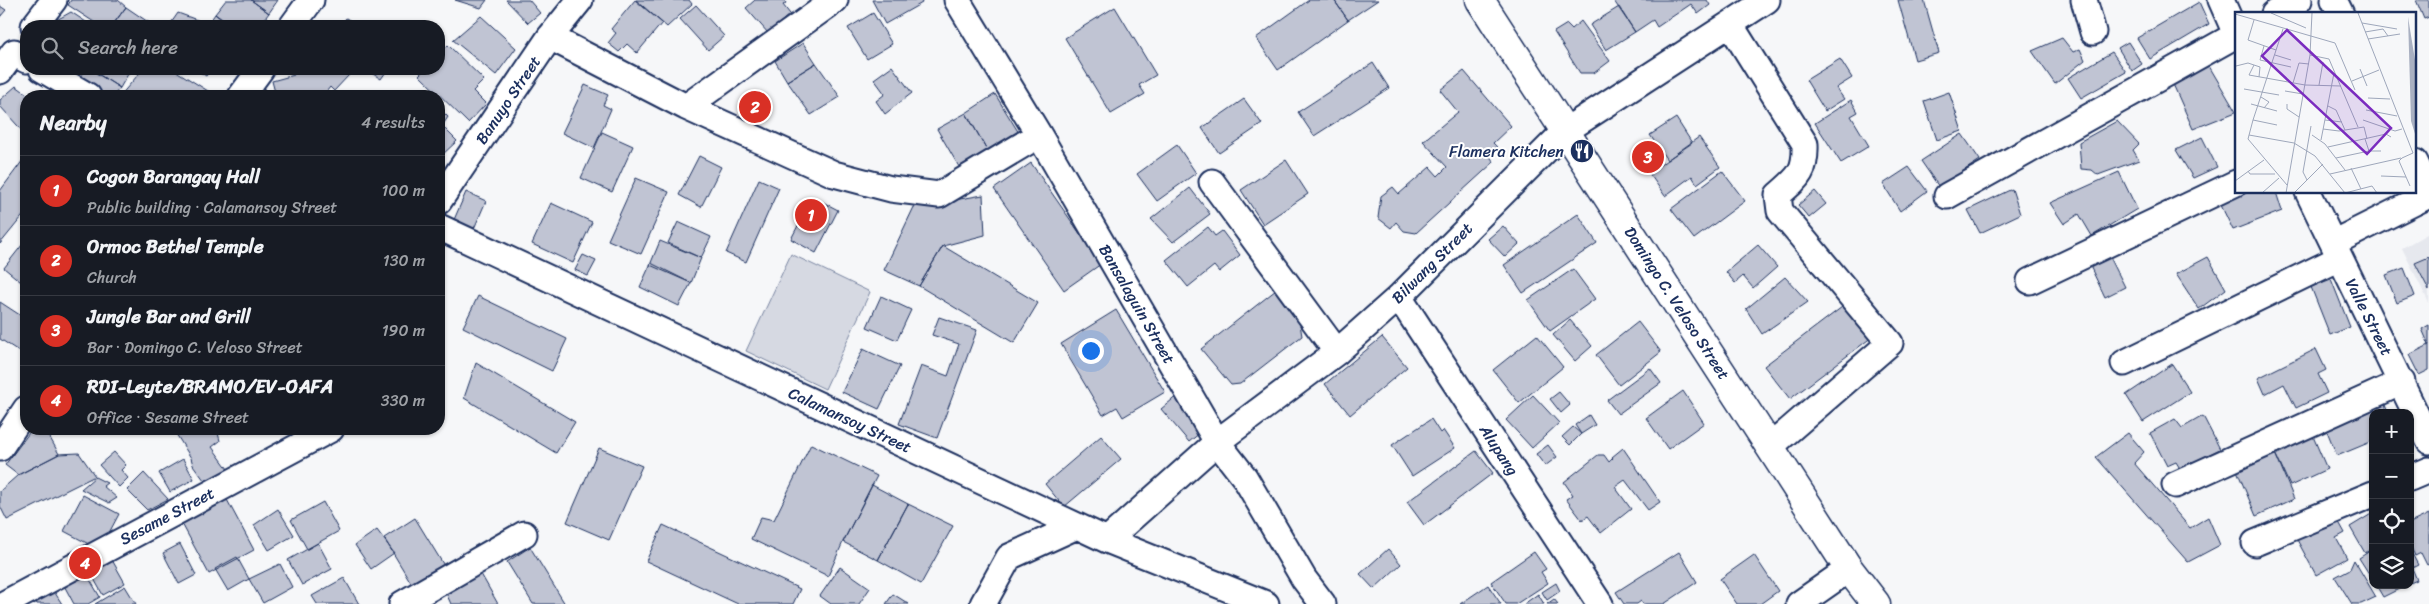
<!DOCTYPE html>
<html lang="en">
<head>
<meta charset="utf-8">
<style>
	body { margin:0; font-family:Sriracha,sans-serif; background:#20242c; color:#f1f3f6 }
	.controls { position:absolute; right:15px; bottom:15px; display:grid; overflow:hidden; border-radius:10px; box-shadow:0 1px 4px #0004 }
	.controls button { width:45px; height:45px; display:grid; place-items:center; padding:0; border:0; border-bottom:1px solid #363941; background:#171b24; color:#f1f3f6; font:25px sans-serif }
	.you { position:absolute; left:1090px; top:350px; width:18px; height:18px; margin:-12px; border:4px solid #fff; border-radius:50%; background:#1a73e8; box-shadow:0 0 0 8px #1a73e833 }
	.badge { display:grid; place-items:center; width:32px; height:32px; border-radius:50%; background:#d93025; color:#fff; font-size:16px; font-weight:700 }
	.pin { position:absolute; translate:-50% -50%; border:2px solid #fff; box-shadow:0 1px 5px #0006 }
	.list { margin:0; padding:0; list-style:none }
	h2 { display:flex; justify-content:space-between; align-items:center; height:65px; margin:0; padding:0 20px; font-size:21px }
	h2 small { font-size:16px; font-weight:400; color:#9ea1a6 }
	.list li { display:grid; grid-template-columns:32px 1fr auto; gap:15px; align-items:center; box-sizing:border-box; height:70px; padding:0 20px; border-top:1px solid #363941 }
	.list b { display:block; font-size:19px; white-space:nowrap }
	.list p { margin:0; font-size:16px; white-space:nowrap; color:#9ea1a6 }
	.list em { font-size:16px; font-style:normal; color:#9ea1a6 }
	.icon { flex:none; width:28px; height:28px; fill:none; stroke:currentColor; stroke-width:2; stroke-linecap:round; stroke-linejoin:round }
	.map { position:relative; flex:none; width:2429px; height:604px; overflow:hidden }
	.search { position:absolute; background:#171b24; box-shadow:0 1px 4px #0004; left:20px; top:20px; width:425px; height:55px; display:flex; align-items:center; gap:12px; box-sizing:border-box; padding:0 18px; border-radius:20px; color:#9ea1a6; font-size:19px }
	.panel { position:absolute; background:#171b24; box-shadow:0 1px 4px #0004; left:20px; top:90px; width:425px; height:345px; border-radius:20px }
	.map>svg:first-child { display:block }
</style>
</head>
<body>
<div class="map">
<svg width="2429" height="604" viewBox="0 0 2429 604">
	<rect width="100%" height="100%" fill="#f6f7f9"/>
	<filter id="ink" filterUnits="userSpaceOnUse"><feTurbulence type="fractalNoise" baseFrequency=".02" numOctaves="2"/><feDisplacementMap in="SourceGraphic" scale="10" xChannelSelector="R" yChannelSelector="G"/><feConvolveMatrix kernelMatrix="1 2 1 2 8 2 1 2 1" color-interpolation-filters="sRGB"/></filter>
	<g filter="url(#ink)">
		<path fill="#e6e8ee" d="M2429,233V303L2402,248Z"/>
		<path fill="#d6d9e2" stroke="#7884a0" d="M791,254L870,292L825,389L746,351Z"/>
		<path fill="#c0c4d3" stroke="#1b2f5e" d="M71,0H118L126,7L112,26H100L68,5Z
			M226,0H251L269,13L259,26H232L215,14Z
			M251,0H278L269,13Z
			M455,0H487L481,8Z
			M506,0H529L540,13L528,23Z
			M635,0L662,23L637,53L627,44L619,52L608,43L616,33L611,29Z
			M636,0H689L692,4L667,27Z
			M755,0H784L786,3L783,5L790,14L768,33L746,8Z
			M872,0H921L922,3L885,24Z
			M1309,0H1334L1348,20L1278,70L1256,38Z
			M1334,0H1378L1348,20Z
			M1616,0H1707L1710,5L1698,14L1691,4L1657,27L1653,20L1635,32L1614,1Z
			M1898,0H1924L1939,53L1915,60Z
			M2416,0H2429V17L2424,19Z
			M2199,2L2209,24L2150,59L2137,38Z
			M696,5L724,36L708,50L680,19Z
			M0,6L6,10L0,17Z
			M126,7L154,26H112Z
			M1115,7L1156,75L1139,85L1145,94L1111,114L1065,38Z
			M1619,7L1635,32L1606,50L1590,25Z
			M71,12L92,26H51L53,22Z
			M178,13L208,24L215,14L222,20L226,26H169Z
			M873,13L892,44L867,59L848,28Z
			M481,16L516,48L496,75L453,40Z
			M346,18L359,26H340Z
			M1581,21L1610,61L1594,73H1580L1554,32L1567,24L1572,29Z
			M439,34L445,38L439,46Z
			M2062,38L2073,52L2080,49L2085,60L2055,84L2032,51Z
			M2128,42L2142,64L2132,71L2118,48Z
			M803,43L816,63L787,81L775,61Z
			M448,45L484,80L473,91L486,104L468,123L419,75L425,69H439V54Z
			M2112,52L2126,72L2081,98L2068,78Z
			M1840,59L1852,78L1836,88L1844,99L1825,111L1806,80Z
			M816,63L840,97L811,115L787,81Z
			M1373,63L1389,88L1314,136L1298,112Z
			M892,66L912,93L885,114L876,101L885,94L874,79Z
			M2209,66L2236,112L2193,129L2172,82Z
			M83,69H90L120,88L113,96H91L67,80L73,71L82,74Z
			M90,69H131L120,88Z
			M143,69H173L216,96H120Z
			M195,69H211L206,76Z
			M291,69H348L345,72L349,75L334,91L330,87L323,96H276L272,81L294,75Z
			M365,69H388L381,79Z
			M1464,71L1511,126L1493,143L1497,147L1488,154L1494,162L1416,233L1404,231L1396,222L1391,228L1378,218L1381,196L1393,187L1399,194L1430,167L1438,176L1447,167L1423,141L1458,112L1440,90Z
			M585,85L608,95L603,105L611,109L594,148L562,133Z
			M16,86L30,96H26V135L0,106V100Z
			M1949,92L1962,131L1937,140L1924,101Z
			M995,94L1022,138L990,155L966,113Z
			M1244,99L1262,124L1219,153L1202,128Z
			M1851,100L1858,112L1851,116L1869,146L1841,163L1815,123Z
			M439,108L448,117L442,126L457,141L441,156L439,154Z
			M966,113L990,155L962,172L937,129Z
			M1676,118L1692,143L1667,160L1650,135Z
			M2117,121L2139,144L2133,150L2139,160L2098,175L2092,170L2081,169L2079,142Z
			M602,132L633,146L612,192L581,178Z
			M1962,134L1980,160L1939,187L1921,161Z
			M1699,137L1720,167L1697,184L1692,176L1665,196L1649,173Z
			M2202,137L2217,167L2193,178L2176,150Z
			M1177,145L1196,173L1157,201L1137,174Z
			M26,156V212L0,244V191Z
			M699,156L721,167L701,207L679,195Z
			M1286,160L1308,194L1263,224L1241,190Z
			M1031,163L1101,264L1064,290L994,189Z
			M1909,167L1927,191L1900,211L1883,184Z
			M1722,171L1745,201L1694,239L1671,209Z
			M2119,172L2137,209L2092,236L2079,214L2064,224L2050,203Z
			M636,178L669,192L641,254L608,240Z
			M759,179L779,188L746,262L726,253Z
			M1190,188L1210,214L1173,242L1151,219Z
			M2012,189L2020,214L1980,233L1968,210Z
			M1815,191L1826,204L1809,218L1798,205Z
			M466,192L486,201L473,231L453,222Z
			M2236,192H2276L2282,211L2233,230L2217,197Z
			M983,195L985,235L943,246L919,286L884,270L914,207Z
			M813,197L838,210L816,253L791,239Z
			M551,203L592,222L573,263L532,244Z
			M1578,214L1597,243L1523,293L1504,265Z
			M678,222L711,237L701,258L668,243Z
			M1503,226L1519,244L1505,257L1488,239Z
			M1208,227L1215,236L1222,231L1240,255L1219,272L1214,266L1188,287L1166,260Z
			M26,240V286L4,268Z
			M660,241L701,258L691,283L650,265Z
			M1758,245L1777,267L1753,288L1743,276L1735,283L1726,272Z
			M943,246L1038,303L1014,343L919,286Z
			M583,255L596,261L588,276L575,270Z
			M2109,255L2125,287L2105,297L2089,264Z
			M2208,257L2226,289L2199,309L2176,274Z
			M2429,257V290L2415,263Z
			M651,263L691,283L679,306L640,287Z
			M2404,268L2415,296L2397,303L2386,275Z
			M1573,269L1595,299L1550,331L1528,300Z
			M1785,277L1808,302L1762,334L1746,309Z
			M2331,279L2350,327L2330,335L2311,287Z
			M1276,290L1300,324L1302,336L1240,384L1231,385L1201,349Z
			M478,296L567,339L552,371L463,327Z
			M881,296L911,310L897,340L867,327Z
			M0,302L26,319V342L20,352L0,339Z
			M1846,304L1872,337L1790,399L1764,366Z
			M1116,310L1165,392L1123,417L1117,407L1103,415L1061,344Z
			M939,317L977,330L937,438L899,424L921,366L948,376L959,344L932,335Z
			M1570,320L1592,346L1575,361L1553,335Z
			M1638,322L1661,352L1619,385L1596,355Z
			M2429,325V345L2422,329Z
			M1537,335L1563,367L1519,403L1493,370Z
			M1382,337L1407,367L1350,415L1325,384Z
			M2429,345V370L2419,375L2409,355Z
			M863,349L900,366L879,409L842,392Z
			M2316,349L2326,370L2318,374L2327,393L2296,408L2284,384L2265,394L2258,378Z
			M476,363L575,422L556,453L464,398Z
			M2172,364L2190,392L2143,422L2126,395Z
			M1650,368L1661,383L1618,414L1607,400Z
			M1683,391L1704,423L1668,449L1646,418Z
			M1559,392L1570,405L1561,413L1550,399Z
			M1178,395L1206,428L1189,442L1161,409Z
			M1533,395L1559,423L1532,448L1506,420Z
			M2384,402L2388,413H2373V441L2337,456L2325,426Z
			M1589,415L1595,425L1581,434L1575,425Z
			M2203,416L2220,449L2200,459L2201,469L2184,475L2176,462L2167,466L2150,433L2175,419L2182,428Z
			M1431,419L1440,433L1443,430L1455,448L1412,476L1392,445Z
			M1573,427L1581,434L1570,445L1562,437Z
			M32,429H48L49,436L59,454L18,475L5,465Z
			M173,429H217L220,441L212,447L228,469L207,484L193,465L191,458Z
			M2128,433L2144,452L2134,463L2190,528L2208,517L2220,545L2188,562L2096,457Z
			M2312,434L2327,469L2290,486L2274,451Z
			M1101,436L1121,459L1064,507L1045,484Z
			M811,444L877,476L843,542L828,576L751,539L761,517L774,520Z
			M1548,445L1557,457L1545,466L1536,454Z
			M599,448L642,466L609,540L567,522Z
			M1623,448L1660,502L1648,510L1625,480L1615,487L1631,509L1601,533L1588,516L1582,520L1566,499L1573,495L1564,482L1598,455H1604L1609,462L1613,458L1612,457Z
			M1476,451L1493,473L1424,525L1407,502Z
			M2274,451L2294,499L2256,516L2236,468Z
			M114,452L126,465L121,470L128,478L119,487L99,465Z
			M79,453L95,476L7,520L0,506V491L18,475L59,454Z
			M183,459L194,479L170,492L159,473Z
			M144,473L168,499L147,510L127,490Z
			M95,477L107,483L103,486L117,498L109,503L81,489Z
			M872,485L908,504L878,560L843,542Z
			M83,495L119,514L100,550L64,531Z
			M225,496L254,550L209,574L180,520Z
			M323,502L339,531L307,549L291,520Z
			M908,504L953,526L921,584L878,560Z
			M278,509L294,535L269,550L254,525Z
			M2373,513V548L2365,553L2350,527Z
			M2429,514V564L2427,565L2421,553L2415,556L2410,545V523Z
			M2335,515L2345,533L2336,538L2347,558L2316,575L2295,536Z
			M415,518L448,572L416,591L384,538Z
			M663,525L800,589L793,604H738L646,561Z
			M377,530L394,553L371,569L355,545Z
			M318,543L332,569L302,585L288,560Z
			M180,544L196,575L179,584L163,553Z
			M530,547L565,604H533L507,562Z
			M1388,549L1401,564L1374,589L1360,574Z
			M2373,549V580L2359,558Z
			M2410,550L2418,565L2412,568L2417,580L2410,583Z
			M107,551L125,583L103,595L85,563Z
			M1534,552L1546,569L1541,572L1548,583L1516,604H1506L1491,582Z
			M1679,552L1697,582L1664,604H1643L1641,601L1637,604H1624L1616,592Z
			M1754,555L1778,591L1760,604H1737L1720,579Z
			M237,557L249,579L228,591L215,569Z
			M2354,560L2376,597L2361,604H2352L2335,577L2350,569Z
			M280,564L292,587L263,603L249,579Z
			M82,566L100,597L88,604H74L60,578Z
			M840,567L870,588L859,604H831L820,596Z
			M481,574L498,604H451L446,593Z
			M344,578L359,604H317L312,596Z
			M1556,583L1560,591L1547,600L1542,592Z
			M50,585L62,604H37L32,595Z
			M1488,585L1501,604H1460Z
			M2376,585H2407L2383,597Z
			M125,586L136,604H95Z
			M893,594L909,604H886Z
			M1538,594L1544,604H1524Z
			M1554,599L1558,604H1547Z"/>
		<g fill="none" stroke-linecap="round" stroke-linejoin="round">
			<g stroke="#1b2f5e" stroke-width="29">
				<path id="minor" d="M957,0L1039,135L1217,442L1245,478L1304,579L1323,604
					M2084,0L2093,32
					M2221,0L2236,34
					M2334,0L2341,14
					M2274,14L2299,0
					M1730,24L1805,144C1806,172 1799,177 1778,195L1780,211L1890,343L1771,446
					M34,26L54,0
					M292,26L311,0
					M550,37L686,107L834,174L891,189L939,195L1039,135
					M42,69L88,96
					M0,71L14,52L26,60
					M241,96L261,69
					M686,107L835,0
					M2415,162L2429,191
					M1212,182L1337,352
					M2308,192L2429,441
					M1947,196L2236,35
					M439,201L550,37L580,0
					M439,227L1107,540L1266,604
					M2333,243L2429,195
					M2030,281L2236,183
					M1399,297L1600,604
					M2124,363L2340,258
					M0,448L26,409
					M2410,478L2429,470
					M2175,485L2402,382
					M1107,540L1217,442L1337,352L1399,297L1565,131L1767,0
					M2255,543L2373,494
					M4,604L331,429
					M402,604L524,534
					M983,604L1009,557L1077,526
					M1799,604L1849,569"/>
			</g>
			<g stroke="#1b2f5e" stroke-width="31">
				<path id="secondary" d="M1480,0L1849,569L1876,604"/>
			</g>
			<use href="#minor" stroke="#fff" stroke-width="25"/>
			<use href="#secondary" stroke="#fff" stroke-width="28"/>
		</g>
	</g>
	<defs>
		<g id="restaurant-disc" transform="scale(1.25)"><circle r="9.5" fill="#1b2f5e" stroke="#fff"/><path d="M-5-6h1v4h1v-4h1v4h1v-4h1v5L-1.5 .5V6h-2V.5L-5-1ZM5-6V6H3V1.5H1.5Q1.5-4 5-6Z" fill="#fff"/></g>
	</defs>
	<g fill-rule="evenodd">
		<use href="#restaurant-disc" x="1582" y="151"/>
	</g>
	<g text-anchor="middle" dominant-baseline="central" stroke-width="4" stroke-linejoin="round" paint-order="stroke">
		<g font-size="16" fill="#1b2f5e" stroke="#fff">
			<text transform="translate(508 100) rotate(-56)">Banuyo Street</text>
			<text transform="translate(1432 263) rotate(-45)">Bilwang Street</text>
			<text transform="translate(1677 303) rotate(57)">Domingo C. Veloso Street</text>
			<text transform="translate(1137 304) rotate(60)">Bansalaguin Street</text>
			<text transform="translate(2369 317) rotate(63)">Valle Street</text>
			<text transform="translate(850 420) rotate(25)">Calamansoy Street</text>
			<text transform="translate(1499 450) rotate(57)">Alupang</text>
			<text transform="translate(167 516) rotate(-28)">Sesame Street</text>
		</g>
		<g font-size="16" fill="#1b2f5e" stroke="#fff" text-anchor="end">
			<text x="1564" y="151">Flamera Kitchen</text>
		</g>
	</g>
	<g transform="translate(2235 12)">
		<rect width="181" height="181" fill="#f6f7f9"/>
		<path d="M173,5L180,48L181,125L176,109Z" fill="#a9b0c1"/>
		<path fill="none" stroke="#9ea7bb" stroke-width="1" d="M36,1L71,16M123,1L178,141L167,146M0,2L100,31L120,78M19,8L13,28L41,38M127,11L162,17M130,20L148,17L153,24M133,27L165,22M29,34L25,48L56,55M40,43L56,48M75,43L94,47L123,115M19,53L14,63L70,73L106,74M1,54L13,51L25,55L24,65M125,57L132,74M117,69L144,58M58,71L64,51L74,52M84,73L88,50M9,77L44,83M50,79L68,82M26,85L34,90L29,96M133,86L155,87M16,92L42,99M52,92V97L64,105M93,94L101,98L110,118M131,98L162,104M18,108L13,127L52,173M90,108L107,110M128,108L160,119L167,117M42,113L18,108L48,17M88,117L104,119L129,115L132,127M14,123L59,131M77,123L90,132L110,158M130,127L134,139H146M86,128L99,61M59,131L80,144L110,181M93,135L151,122L156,125M101,146L134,139M167,146L164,149L175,174M116,156L126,177M13,159L15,162H40M95,162L166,146M146,164L171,165M72,168L68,160L76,114M0,169L29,148M27,181L44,166M51,181L75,43L77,1M59,181L88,152M110,181L137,174L142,181"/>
		<path fill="#7b2cbf" fill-opacity="0.15" stroke="#7b2cbf" stroke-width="2.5" d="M52,18L156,116L132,142L27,44Z"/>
		<rect width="181" height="181" fill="none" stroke="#1b2f5e" stroke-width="2.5"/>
	</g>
</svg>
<div class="controls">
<button>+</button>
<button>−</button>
<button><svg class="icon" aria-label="locate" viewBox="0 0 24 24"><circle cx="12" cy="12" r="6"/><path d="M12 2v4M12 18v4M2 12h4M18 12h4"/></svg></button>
<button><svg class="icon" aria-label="layers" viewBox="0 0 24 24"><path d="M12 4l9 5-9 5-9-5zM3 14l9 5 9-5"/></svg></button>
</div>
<div class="you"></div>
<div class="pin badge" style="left:811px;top:215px">1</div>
<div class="pin badge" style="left:755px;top:107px">2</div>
<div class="pin badge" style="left:1648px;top:157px">3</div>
<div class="pin badge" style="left:85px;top:563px">4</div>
<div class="search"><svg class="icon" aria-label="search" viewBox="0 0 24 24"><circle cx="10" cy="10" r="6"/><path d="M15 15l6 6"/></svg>Search here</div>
<section class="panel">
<h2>Nearby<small>4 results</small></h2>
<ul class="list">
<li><span class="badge">1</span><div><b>Cogon Barangay Hall</b><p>Public building · Calamansoy Street</p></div><em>100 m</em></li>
<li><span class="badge">2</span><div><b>Ormoc Bethel Temple</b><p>Church</p></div><em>130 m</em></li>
<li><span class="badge">3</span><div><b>Jungle Bar and Grill</b><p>Bar · Domingo C. Veloso Street</p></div><em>190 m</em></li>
<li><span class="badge">4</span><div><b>RDI-Leyte/BRAMO/EV-OAFA</b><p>Office · Sesame Street</p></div><em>330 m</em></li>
</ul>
</section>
</div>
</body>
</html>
